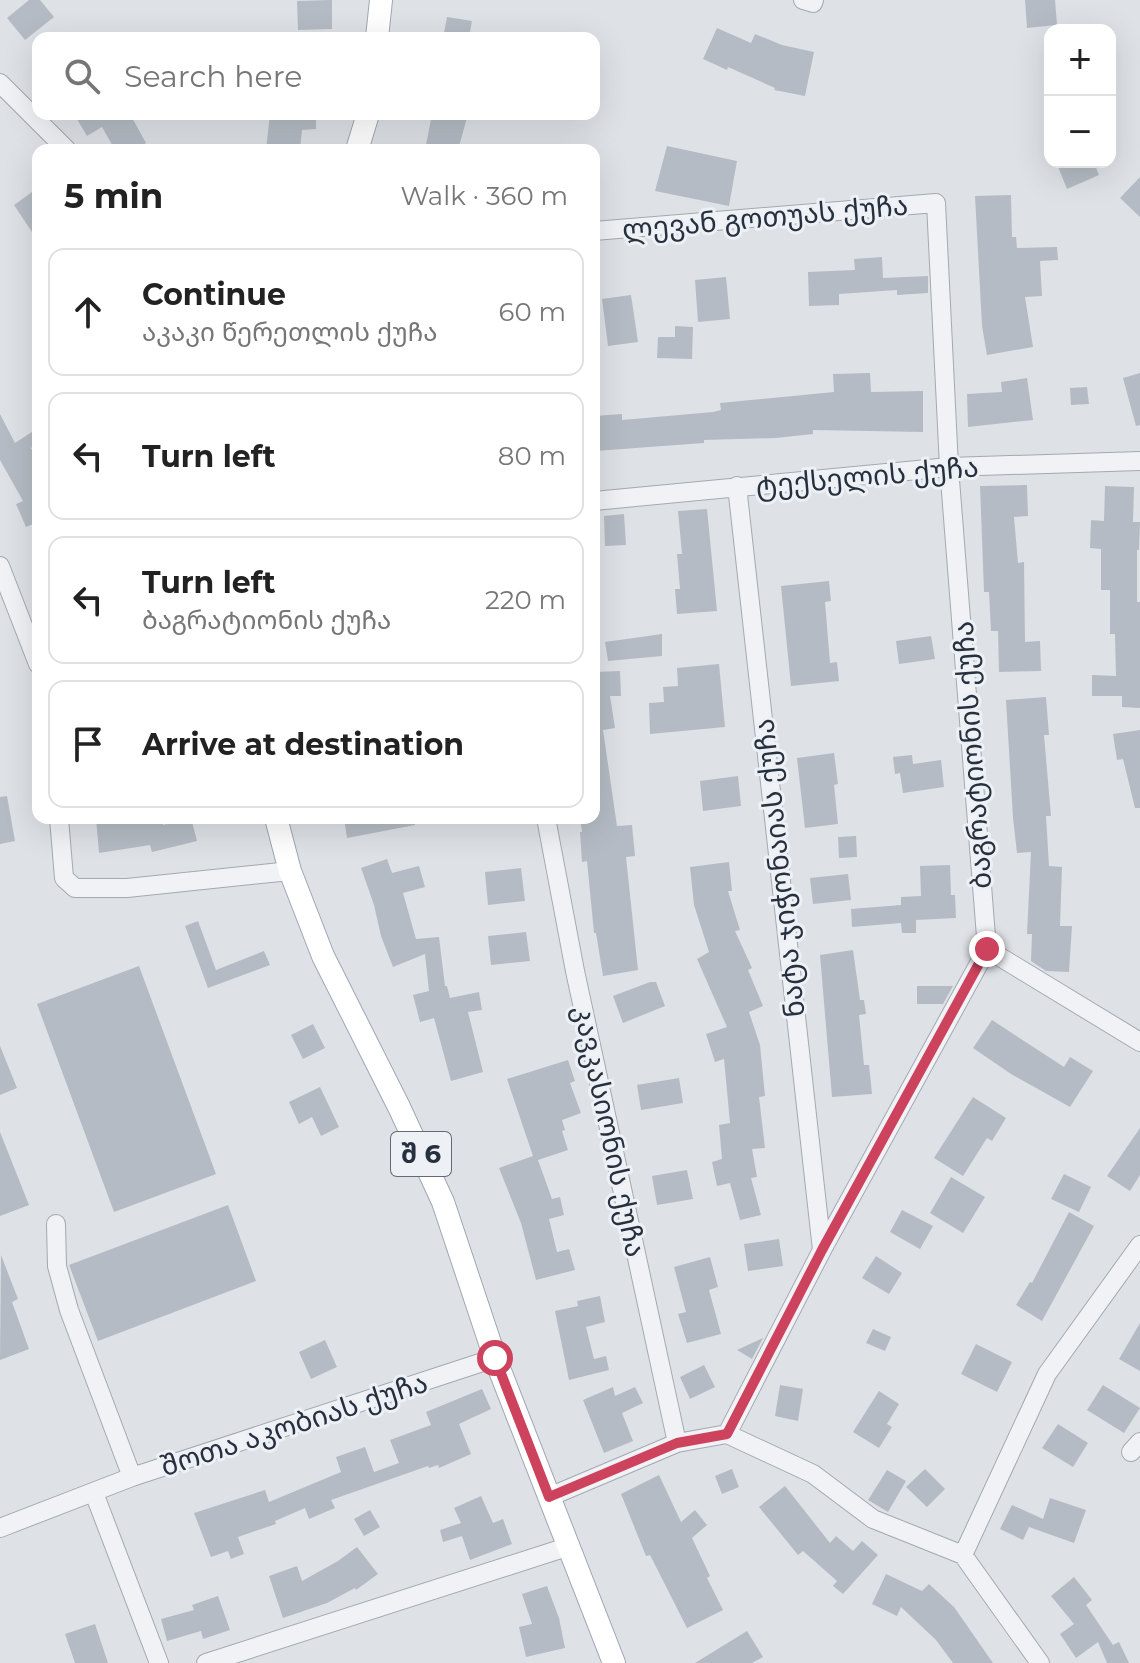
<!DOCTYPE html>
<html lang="en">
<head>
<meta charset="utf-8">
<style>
	body { margin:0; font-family:Montserrat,"Noto Sans Georgian",sans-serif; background:#f2f2f2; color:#222 }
	.controls { position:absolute; right:24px; top:24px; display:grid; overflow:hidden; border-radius:16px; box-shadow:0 8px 32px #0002 }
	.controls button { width:72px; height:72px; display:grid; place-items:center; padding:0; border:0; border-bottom:2px solid #e0e0e0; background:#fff; color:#222; font:40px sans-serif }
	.stop { position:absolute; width:24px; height:24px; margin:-18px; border:6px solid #cd425d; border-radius:50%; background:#fff }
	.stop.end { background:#cd425d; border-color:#fff; box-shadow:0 2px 8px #0008 }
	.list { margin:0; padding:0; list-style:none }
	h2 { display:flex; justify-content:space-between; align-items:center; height:104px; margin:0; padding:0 32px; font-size:34px }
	h2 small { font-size:26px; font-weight:400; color:#767676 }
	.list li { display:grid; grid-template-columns:52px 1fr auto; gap:24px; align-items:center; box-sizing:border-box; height:128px; margin:0 16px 16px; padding:0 16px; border:2px solid #e0e0e0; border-radius:16px }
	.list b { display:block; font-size:30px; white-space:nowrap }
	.list p { margin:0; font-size:26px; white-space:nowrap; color:#767676 }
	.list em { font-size:26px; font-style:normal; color:#767676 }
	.icon { flex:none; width:44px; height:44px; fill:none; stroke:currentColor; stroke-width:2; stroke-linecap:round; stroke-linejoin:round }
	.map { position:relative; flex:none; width:1140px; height:1663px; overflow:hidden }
	.search { position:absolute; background:#fff; box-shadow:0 8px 32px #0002; left:32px; top:32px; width:568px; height:88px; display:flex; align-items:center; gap:20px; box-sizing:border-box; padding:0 28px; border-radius:16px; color:#767676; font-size:30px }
	.panel { position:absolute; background:#fff; box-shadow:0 8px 32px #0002; left:32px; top:144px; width:568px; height:680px; border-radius:16px }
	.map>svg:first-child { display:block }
</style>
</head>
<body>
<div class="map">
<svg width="1140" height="1663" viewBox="0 0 1140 1663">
	<rect width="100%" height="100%" fill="#dee2e7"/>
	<path fill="#b5bbc4" d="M29,0H40L54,17L25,40L7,18Z
		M332,0V29L298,30L297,1Z
		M1025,0H1055L1057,25L1027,28Z
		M447,17L472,21L469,38H443Z
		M717,28L751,43L755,34L782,45L814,52L805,96L774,90L775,88L728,67L727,70L703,59Z
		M74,114H130L146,143L134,150H115L102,127L87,136Z
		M270,114H316V129L302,130L300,150H266Z
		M432,114H468L458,150H425Z
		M667,146L737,161L729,206L655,191Z
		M1056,162H1094L1099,175L1067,189Z
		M1140,177V217L1120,198Z
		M32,192L38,201V241L14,205Z
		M1011,195L1012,237H1016L1017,248L1057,247L1058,260L1040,261L1042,296L1025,297L1033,347L987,355L982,326L975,196Z
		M882,257L883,278L928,276V293L897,295V290L839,294V305L809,306L808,272L855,270L854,259Z
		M726,277L730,319L698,322L695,280Z
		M631,295L638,342L608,346L602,299Z
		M675,326L693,327L692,359L657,358L658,337H675Z
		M870,373L871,392L923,391V432L813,430V434L776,438L704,440V443L595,451L594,416L622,414V420L713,412L721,410L720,403L834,392L833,374Z
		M1140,373V425L1136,426L1123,378Z
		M1027,378L1033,420L968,427L967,394L1002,392L1001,382Z
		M1087,387L1089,404L1071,405L1070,388Z
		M0,414L15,443L38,428V443L31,448L38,461V522L26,527L16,504L23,501L0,460Z
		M1027,485L1028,516L1014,517L1018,563L1024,562L1025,642L1040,641L1041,671L999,672L998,631H991L989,592H984L980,486Z
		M1105,486L1134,487L1133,522H1140L1139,550H1137V602H1140V708L1122,707V696H1092V675L1116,676L1115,634H1110V590H1101V549L1090,548L1091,520L1104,521Z
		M707,509L717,611L677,614L675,589H680L677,554H682L678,511Z
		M624,514L626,545L605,546L604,516Z
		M829,581L831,601L825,602L830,663L837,662L839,681L791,686L781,586Z
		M662,634V656L608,661L605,642Z
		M931,636L935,659L899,664L896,641Z
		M719,664L725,727L650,734L649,703L664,702L663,687L678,686L677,668Z
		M620,671L621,696H610L615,728L603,730L617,826L632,825L635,856L626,857L638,970L603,976L596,933H594L587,861L582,862L580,832H582L580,818H594V672Z
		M1046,697L1049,735H1044L1051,816H1046L1049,866L1062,867L1060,926H1072L1069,972L1046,971L1031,961L1032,934H1027L1031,852L1017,853L1013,818L1006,700Z
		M1140,730V808H1135L1123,759L1117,760L1113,734Z
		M834,753L838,784L834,785L838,824L805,828L797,758Z
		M912,755L913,764L941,760L944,787L903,793L900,773L895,774L893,757Z
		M738,776L741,806L703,811L700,781Z
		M7,796L15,841L0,844V797Z
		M96,818H163V825L191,818L197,841L152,852L150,845L99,853Z
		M344,818H414L415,825L347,838Z
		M856,836L857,857L839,858L838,837Z
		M387,859L392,873L419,866L425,887L403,893L416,939L439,937L445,986H447L450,998L479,992L482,1010L468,1012L483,1072L451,1081L434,1018L420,1022L413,995L429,991L425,954L393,967L381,936L374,905L361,868Z
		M729,862L732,891H728L740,930L735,931L752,968L748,970L763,1006L749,1012L760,1045L765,1096L759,1097L765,1148L752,1149L757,1177L751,1178L761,1215L740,1220L730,1183L717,1186L712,1162L722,1159L719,1125L730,1123L724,1059L715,1062L706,1034L727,1027L697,959L709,952L694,905L690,867Z
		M950,865L951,895H955L956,918L916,920V933H902L901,923L852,927L851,909L901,905V897L921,896L920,866Z
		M521,868L525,901L488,905L485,872Z
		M848,874L851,900L813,904L810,878Z
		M198,921L216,970L264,951L270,965L208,988L185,926Z
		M526,932L530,961L491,965L488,936Z
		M853,950L860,1000H864L866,1014L859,1015L864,1065H869L872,1094L832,1097L820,955Z
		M139,966L216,1174L114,1212L37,1004Z
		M650,982H656L665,1006L623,1023L613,996Z
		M917,986H953L943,1004H917Z
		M992,1020L1064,1067L1070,1057L1093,1071L1070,1107L1011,1074L973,1048Z
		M313,1024L325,1048L303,1059L291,1035Z
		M0,1046L17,1088L0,1095Z
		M568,1060L575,1081L570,1083L581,1113L562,1120L565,1130L562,1131L568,1150L538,1160L552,1199L560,1197L564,1215L549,1219L557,1252L569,1249L575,1270L536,1280L521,1223L499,1168L533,1156L507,1079Z
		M679,1078L683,1103L641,1110L637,1085Z
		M320,1087L339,1127L321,1136L312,1117L299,1124L289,1102Z
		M973,1097L1006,1118L992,1141L987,1138L963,1176L934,1158Z
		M1140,1128V1175L1130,1191L1107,1176Z
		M0,1132L29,1205L0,1216Z
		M687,1170L693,1199L657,1205L652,1176Z
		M1064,1174L1091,1187L1079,1212L1051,1199Z
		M951,1177L985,1197L963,1233L930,1213Z
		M228,1205L256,1281L98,1341L69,1265Z
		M902,1210L933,1226L920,1249L890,1232Z
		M1069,1212L1094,1226L1042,1321L1016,1305L1030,1282L1032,1283Z
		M779,1239L783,1266L748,1271L744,1244Z
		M1,1255L18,1299L12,1302L29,1349L0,1360Z
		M876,1256L902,1273L889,1294L862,1278Z
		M710,1257L718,1287L709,1290L721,1334L687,1343L678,1314L686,1312L674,1267Z
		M600,1296L605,1322L586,1327L594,1359L606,1356L609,1370L569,1380L555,1311L578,1306L577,1301Z
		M1140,1323V1371L1119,1359Z
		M873,1329L891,1337L885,1351L866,1343Z
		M763,1338L752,1359L737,1350Z
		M325,1340L337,1367L311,1379L299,1352Z
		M976,1344L1012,1362L997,1392L961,1374Z
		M704,1365L715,1387L690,1399L680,1377Z
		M780,1385L803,1389L798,1421L775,1416Z
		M1103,1385L1140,1408L1124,1433L1087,1410Z
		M613,1387L615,1396L635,1387L643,1403L622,1413L633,1441L604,1453L583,1400Z
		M482,1389L491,1409L459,1424L471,1454L439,1468L438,1465L429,1468L428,1466L331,1500L335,1508L309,1519L305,1508L275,1521L276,1524L238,1537L244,1554L231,1559L228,1551L211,1557L194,1513L265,1490L269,1502L341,1472L336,1457L365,1447L374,1472L399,1463L390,1440L431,1425L426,1412Z
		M879,1391L899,1404L887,1424L892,1427L879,1448L853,1432Z
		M1058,1424L1088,1443L1073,1467L1042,1448Z
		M732,1469L739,1487L722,1494L715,1476Z
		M925,1469L945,1489L927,1507L906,1487Z
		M887,1470L906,1481L888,1512L868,1500Z
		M659,1475L681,1522L695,1510L707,1525L692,1538L710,1576L707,1578L723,1610L687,1628L650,1555L646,1556L621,1494Z
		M785,1486L830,1543L836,1536L853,1551L862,1541L878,1555L843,1594L833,1586L837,1581L803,1551L798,1555L759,1507Z
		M481,1496L493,1523L503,1519L512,1544L470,1560L462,1536L443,1542L440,1530L461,1523L454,1508Z
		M1050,1498L1086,1510L1074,1543L1029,1527L1023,1540L1000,1529L1012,1505L1043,1519Z
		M370,1510L380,1527L364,1536L354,1519Z
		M357,1547L378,1574L356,1590L355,1588L327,1603L283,1618L269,1576L297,1566L302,1581L338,1561Z
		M886,1574L922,1591L929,1584L954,1607L993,1663H953L936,1640L901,1607L897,1616L872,1604Z
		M1074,1577L1092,1600L1086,1605L1113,1645L1119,1642L1129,1663H1107L1098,1642L1076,1658L1060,1634L1074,1624L1051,1596Z
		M547,1586L559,1618L565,1648L526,1657L519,1627L532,1624L522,1594Z
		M218,1596L230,1630L203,1639L201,1631L167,1641L161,1619L194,1610L192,1605Z
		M95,1624L108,1663H75L65,1634Z
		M747,1631L763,1657L752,1663H695Z"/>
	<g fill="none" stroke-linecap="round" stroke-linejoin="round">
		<g stroke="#a3a9b1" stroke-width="20">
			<path id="minor" d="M803,0L813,3L814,0
				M0,83L67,150
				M594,231L936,203L949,467L987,949L822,1250L727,1434
				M737,486L822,1250
				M594,501L949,467L1140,461
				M0,566L38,664
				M59,818L64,878L75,888H127L290,871
				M546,818L575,971L677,1443
				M987,949L1140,1042
				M56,1224L57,1266L69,1310L132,1477
				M1131,1452L1140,1442
				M94,1493L159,1663
				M549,1497L677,1443L727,1434L813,1474L873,1519L963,1555L1040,1663
				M0,1528L132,1477L495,1358
				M963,1555L1047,1374L1140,1245
				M206,1663L570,1546"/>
		</g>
		<g stroke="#9da7b3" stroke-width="24">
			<path id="major" d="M377,38L381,0
				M357,150L368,114
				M276,818L290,871L323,956L399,1107L443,1202L495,1358L614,1663"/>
		</g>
		<use href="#minor" stroke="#f0f2f6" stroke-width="18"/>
		<use href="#major" stroke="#fff" stroke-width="22"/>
	</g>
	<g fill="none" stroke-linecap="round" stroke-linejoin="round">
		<path stroke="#cd425d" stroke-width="10" d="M495,1358L549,1497L677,1443L727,1434L822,1250L987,949"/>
	</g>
	<g text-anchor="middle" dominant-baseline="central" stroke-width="6" stroke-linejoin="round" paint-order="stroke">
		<rect fill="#edf1f5" stroke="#626a75" stroke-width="2" x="391" y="1132" width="60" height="44" rx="6"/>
		<g font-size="26" font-weight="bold" fill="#27303e">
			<text x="421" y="1154">შ 6</text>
		</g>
		<g font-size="28" fill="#27303e" stroke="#edf1f5">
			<text transform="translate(765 217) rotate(-5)">ლევან გოთუას ქუჩა</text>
			<text transform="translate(867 476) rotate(-5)">ტექსელის ქუჩა</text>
			<text transform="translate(972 755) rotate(-94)">ბაგრატიონის ქუჩა</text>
			<text transform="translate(779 868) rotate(-96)">ნატა ჯიჭონაიას ქუჩა</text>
			<text transform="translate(610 1131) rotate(78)">კავკასიონის ქუჩა</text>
			<text transform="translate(294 1424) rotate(-18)">შოთა აკობიას ქუჩა</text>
		</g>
	</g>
</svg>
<div class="controls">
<button>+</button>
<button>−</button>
</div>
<div class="stop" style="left:495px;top:1358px"></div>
<div class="stop end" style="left:987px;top:949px"></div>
<div class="search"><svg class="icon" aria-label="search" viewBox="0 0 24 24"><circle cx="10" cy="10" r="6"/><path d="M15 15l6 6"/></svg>Search here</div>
<section class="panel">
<h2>5 min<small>Walk · 360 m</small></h2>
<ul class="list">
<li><svg class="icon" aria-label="ahead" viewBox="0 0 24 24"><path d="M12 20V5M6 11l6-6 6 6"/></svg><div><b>Continue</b><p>აკაკი წერეთლის ქუჩა</p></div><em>60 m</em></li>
<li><svg class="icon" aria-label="left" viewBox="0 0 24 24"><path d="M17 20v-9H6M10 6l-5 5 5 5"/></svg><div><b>Turn left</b></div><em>80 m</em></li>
<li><svg class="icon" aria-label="left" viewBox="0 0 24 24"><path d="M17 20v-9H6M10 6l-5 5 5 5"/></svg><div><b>Turn left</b><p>ბაგრატიონის ქუჩა</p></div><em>220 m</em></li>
<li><svg class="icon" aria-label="arrive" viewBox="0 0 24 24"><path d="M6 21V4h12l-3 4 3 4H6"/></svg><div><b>Arrive at destination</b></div></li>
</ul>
</section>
</div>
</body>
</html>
